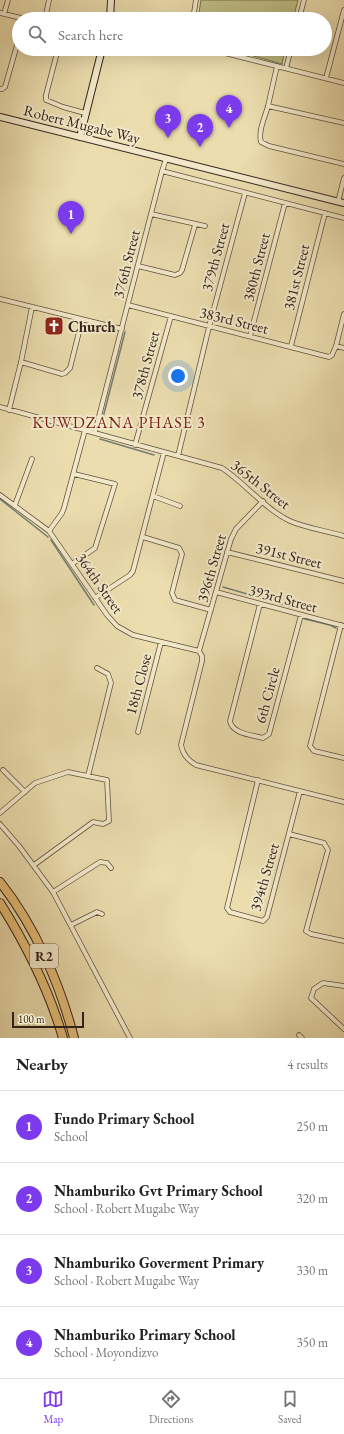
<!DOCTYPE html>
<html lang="en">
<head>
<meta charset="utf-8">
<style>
	body { margin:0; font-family:"EB Garamond",serif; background:#f2f2f2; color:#222 }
	.scale { position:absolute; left:12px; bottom:10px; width:72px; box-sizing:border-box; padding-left:4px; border:2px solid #342219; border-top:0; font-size:11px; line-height:14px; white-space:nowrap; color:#342219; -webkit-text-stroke:3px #f2e9ca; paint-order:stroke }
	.you { position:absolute; left:178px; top:376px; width:14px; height:14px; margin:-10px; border:3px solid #fff; border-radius:50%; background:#1a73e8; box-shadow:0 0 0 6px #1a73e833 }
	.badge { display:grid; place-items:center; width:26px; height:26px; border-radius:50%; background:#7c3aed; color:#fff; font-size:13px; font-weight:700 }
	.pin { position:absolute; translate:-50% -33px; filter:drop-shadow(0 1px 2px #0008) }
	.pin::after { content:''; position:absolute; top:21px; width:14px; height:12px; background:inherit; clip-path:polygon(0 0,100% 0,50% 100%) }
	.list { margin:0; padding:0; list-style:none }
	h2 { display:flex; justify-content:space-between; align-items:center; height:52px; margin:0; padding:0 16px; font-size:17px }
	h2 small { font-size:13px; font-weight:400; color:#767676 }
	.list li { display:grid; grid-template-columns:26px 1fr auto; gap:12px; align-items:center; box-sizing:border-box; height:72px; padding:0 16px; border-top:1px solid #e0e0e0 }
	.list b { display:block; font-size:15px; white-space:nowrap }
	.list p { margin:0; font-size:13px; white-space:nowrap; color:#767676 }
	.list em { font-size:13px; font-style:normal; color:#767676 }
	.icon { flex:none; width:22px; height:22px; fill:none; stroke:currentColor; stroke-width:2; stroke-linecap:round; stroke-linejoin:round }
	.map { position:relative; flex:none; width:344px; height:1038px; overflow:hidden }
	.search { position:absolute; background:#fff; box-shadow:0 4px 16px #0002; left:12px; right:12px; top:12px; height:44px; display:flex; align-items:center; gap:10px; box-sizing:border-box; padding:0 14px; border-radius:22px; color:#767676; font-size:15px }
	.sheet { height:340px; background:#fff }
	nav { display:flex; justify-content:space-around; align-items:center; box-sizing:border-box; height:56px; border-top:1px solid #e0e0e0; background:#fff; font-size:11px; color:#767676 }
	nav a { display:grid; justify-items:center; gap:2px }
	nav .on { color:#7c3aed }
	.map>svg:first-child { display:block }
</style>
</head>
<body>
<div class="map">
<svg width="344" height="1038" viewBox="0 0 344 1038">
	<rect width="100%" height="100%" fill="#ebddae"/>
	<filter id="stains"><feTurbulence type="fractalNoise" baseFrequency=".005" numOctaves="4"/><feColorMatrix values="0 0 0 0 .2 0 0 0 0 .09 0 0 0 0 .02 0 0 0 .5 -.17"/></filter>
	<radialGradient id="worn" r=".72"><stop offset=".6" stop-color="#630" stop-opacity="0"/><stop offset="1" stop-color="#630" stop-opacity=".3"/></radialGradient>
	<path fill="#c0be85" stroke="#7a704f" d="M201,0H298L293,19H198Z
		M229,49H285L282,64Z"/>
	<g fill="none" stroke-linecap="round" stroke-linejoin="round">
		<path stroke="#737d77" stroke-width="1.5" d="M100,429L125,332
			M100,439L154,455
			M0,499L48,537
			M51,540L94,605
			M223,587L293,607
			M305,619L330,625L336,628"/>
		<g stroke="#62513e" stroke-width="5.5">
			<path id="street" d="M0,13L25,19
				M4,14L8,0
				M45,19L49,0
				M193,19L196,0
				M299,19L304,0
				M58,49L46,95V100L63,107L85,113
				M209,49L344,83
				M277,66C274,79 271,93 268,106C265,117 258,131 261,142L269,146L344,164
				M286,68L291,49
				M326,78L344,10
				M0,89H2L5,87L19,38
				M268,106L344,123
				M166,159L162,171L344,218
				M338,202L344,178
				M151,214L205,226
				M138,266L175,275L180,273L182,270L195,225
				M0,299L122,329
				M128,305L329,357L332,355L336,346L344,314
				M250,336L285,203
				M291,346L325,213
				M336,346L344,348
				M21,362L62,374L65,373L70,368L82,320
				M0,407L222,468C245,483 266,510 290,521C306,528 327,531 344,536
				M9,410L21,362L32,307
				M95,432L162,171
				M135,445L171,316
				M178,456L209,327L245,193
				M0,495L49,531L107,615L117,626L133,635L199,651
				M153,496L180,506
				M15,505L32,459
				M49,531L62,513L64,508L85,430
				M143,537L179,548L182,554L172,593L175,600L211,610
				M227,552L344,581
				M72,564L95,548L115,484L74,474
				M216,592L344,626
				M95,598L130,575L133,571L164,452
				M260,604L230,721C232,734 253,735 263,738L269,734L301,615
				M341,625L310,746L314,751L344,758
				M199,651L202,656V661L181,745C183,755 188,760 196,765L344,802
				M199,651L231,539L236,529L263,501
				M138,732L161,642
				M3,770L25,792
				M88,776L111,683L108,674L97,668
				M258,780L227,908L230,912L263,921L267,917L300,791
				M0,813L35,783L68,772L107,780L109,821L103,824L93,822L34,865
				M0,824L19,846L53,892L130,1038
				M289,834L324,843L328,850L306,931L311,934L344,941
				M53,892L100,862L107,863L111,868
				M71,925L97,912L102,914
				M344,986L323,983L314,989L311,998L344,1029
				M299,1035L302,1038"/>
		</g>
		<g stroke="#342219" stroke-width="8">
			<path id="secondary" d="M110,19L111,0
				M0,117L344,203
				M80,137L102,49"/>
		</g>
		<g stroke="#342219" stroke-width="10">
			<path id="highway" d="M0,882C35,926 60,984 74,1038
				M0,903C27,946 49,990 63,1038"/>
		</g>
		<use href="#street" stroke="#f2e9ca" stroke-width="4"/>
		<use href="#secondary" stroke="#f2e9ca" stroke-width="6"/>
		<use href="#highway" stroke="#e6be77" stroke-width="8"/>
	</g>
	<defs>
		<g id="church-square" transform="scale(1)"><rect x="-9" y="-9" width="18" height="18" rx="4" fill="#8f2418" stroke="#f2e9ca"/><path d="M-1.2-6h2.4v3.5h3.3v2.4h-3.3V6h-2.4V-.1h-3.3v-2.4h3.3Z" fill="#fff"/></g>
	</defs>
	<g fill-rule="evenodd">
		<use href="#church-square" x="54" y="326"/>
	</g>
	<g text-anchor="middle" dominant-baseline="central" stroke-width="4" stroke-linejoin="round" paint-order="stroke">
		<rect fill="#f2e9ca" stroke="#6d5e4e" stroke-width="1" x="30" y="944" width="28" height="24" rx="3"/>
		<g font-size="14" font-weight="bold" fill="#342219">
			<text x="44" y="956">R2</text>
		</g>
		<g font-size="15" fill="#342219" stroke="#f2e9ca">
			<text transform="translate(82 124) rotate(14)">Robert Mugabe Way</text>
			<text transform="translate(215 257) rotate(-75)">379th Street</text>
			<text transform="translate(126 264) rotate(-76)">376th Street</text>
			<text transform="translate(256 267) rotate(-76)">380th Street</text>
			<text transform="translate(296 277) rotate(-76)">381st Street</text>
			<text transform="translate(234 320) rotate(14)">383rd Street</text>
			<text transform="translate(145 365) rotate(-75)">378th Street</text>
			<text transform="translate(261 484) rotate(38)">365th Street</text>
			<text transform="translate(289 555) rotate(14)">391st Street</text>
			<text transform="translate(211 568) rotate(-74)">396th Street</text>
			<text transform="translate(100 583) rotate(55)">364th Street</text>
			<text transform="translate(283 598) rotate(15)">393rd Street</text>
			<text transform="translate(138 684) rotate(-75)">18th Close</text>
			<text transform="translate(267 695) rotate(-75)">6th Circle</text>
			<text transform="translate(264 877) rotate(-74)">394th Street</text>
		</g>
		<g font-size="15" font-weight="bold" fill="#342219" stroke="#f2e9ca" text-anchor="start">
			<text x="68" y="326">Church</text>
		</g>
		<g font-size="16" letter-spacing="1" fill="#7a1f14" stroke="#f2e9ca">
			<text x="119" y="422">KUWDZANA PHASE 3</text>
		</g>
	</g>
	<rect width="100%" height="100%" filter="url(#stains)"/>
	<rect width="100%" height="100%" fill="url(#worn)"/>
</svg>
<div class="scale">100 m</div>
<div class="you"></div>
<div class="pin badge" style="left:71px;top:234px">1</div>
<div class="pin badge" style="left:200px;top:147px">2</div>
<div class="pin badge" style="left:168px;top:138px">3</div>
<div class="pin badge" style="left:229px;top:128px">4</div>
<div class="search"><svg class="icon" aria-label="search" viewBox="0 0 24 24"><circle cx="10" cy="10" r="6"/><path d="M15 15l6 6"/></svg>Search here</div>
</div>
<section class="sheet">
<h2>Nearby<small>4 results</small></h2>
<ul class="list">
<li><span class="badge">1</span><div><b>Fundo Primary School</b><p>School</p></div><em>250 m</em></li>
<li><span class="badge">2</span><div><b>Nhamburiko Gvt Primary School</b><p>School · Robert Mugabe Way</p></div><em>320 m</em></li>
<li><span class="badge">3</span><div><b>Nhamburiko Goverment Primary</b><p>School · Robert Mugabe Way</p></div><em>330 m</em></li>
<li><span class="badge">4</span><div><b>Nhamburiko Primary School</b><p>School · Moyondizvo</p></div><em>350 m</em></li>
</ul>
</section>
<nav>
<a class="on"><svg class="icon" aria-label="map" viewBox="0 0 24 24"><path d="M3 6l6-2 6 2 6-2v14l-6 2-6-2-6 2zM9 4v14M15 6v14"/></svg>Map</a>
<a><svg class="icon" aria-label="directions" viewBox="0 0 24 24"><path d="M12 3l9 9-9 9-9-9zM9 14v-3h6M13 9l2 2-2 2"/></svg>Directions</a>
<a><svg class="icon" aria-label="saved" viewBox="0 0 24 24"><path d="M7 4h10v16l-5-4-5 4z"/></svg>Saved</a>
</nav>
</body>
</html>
